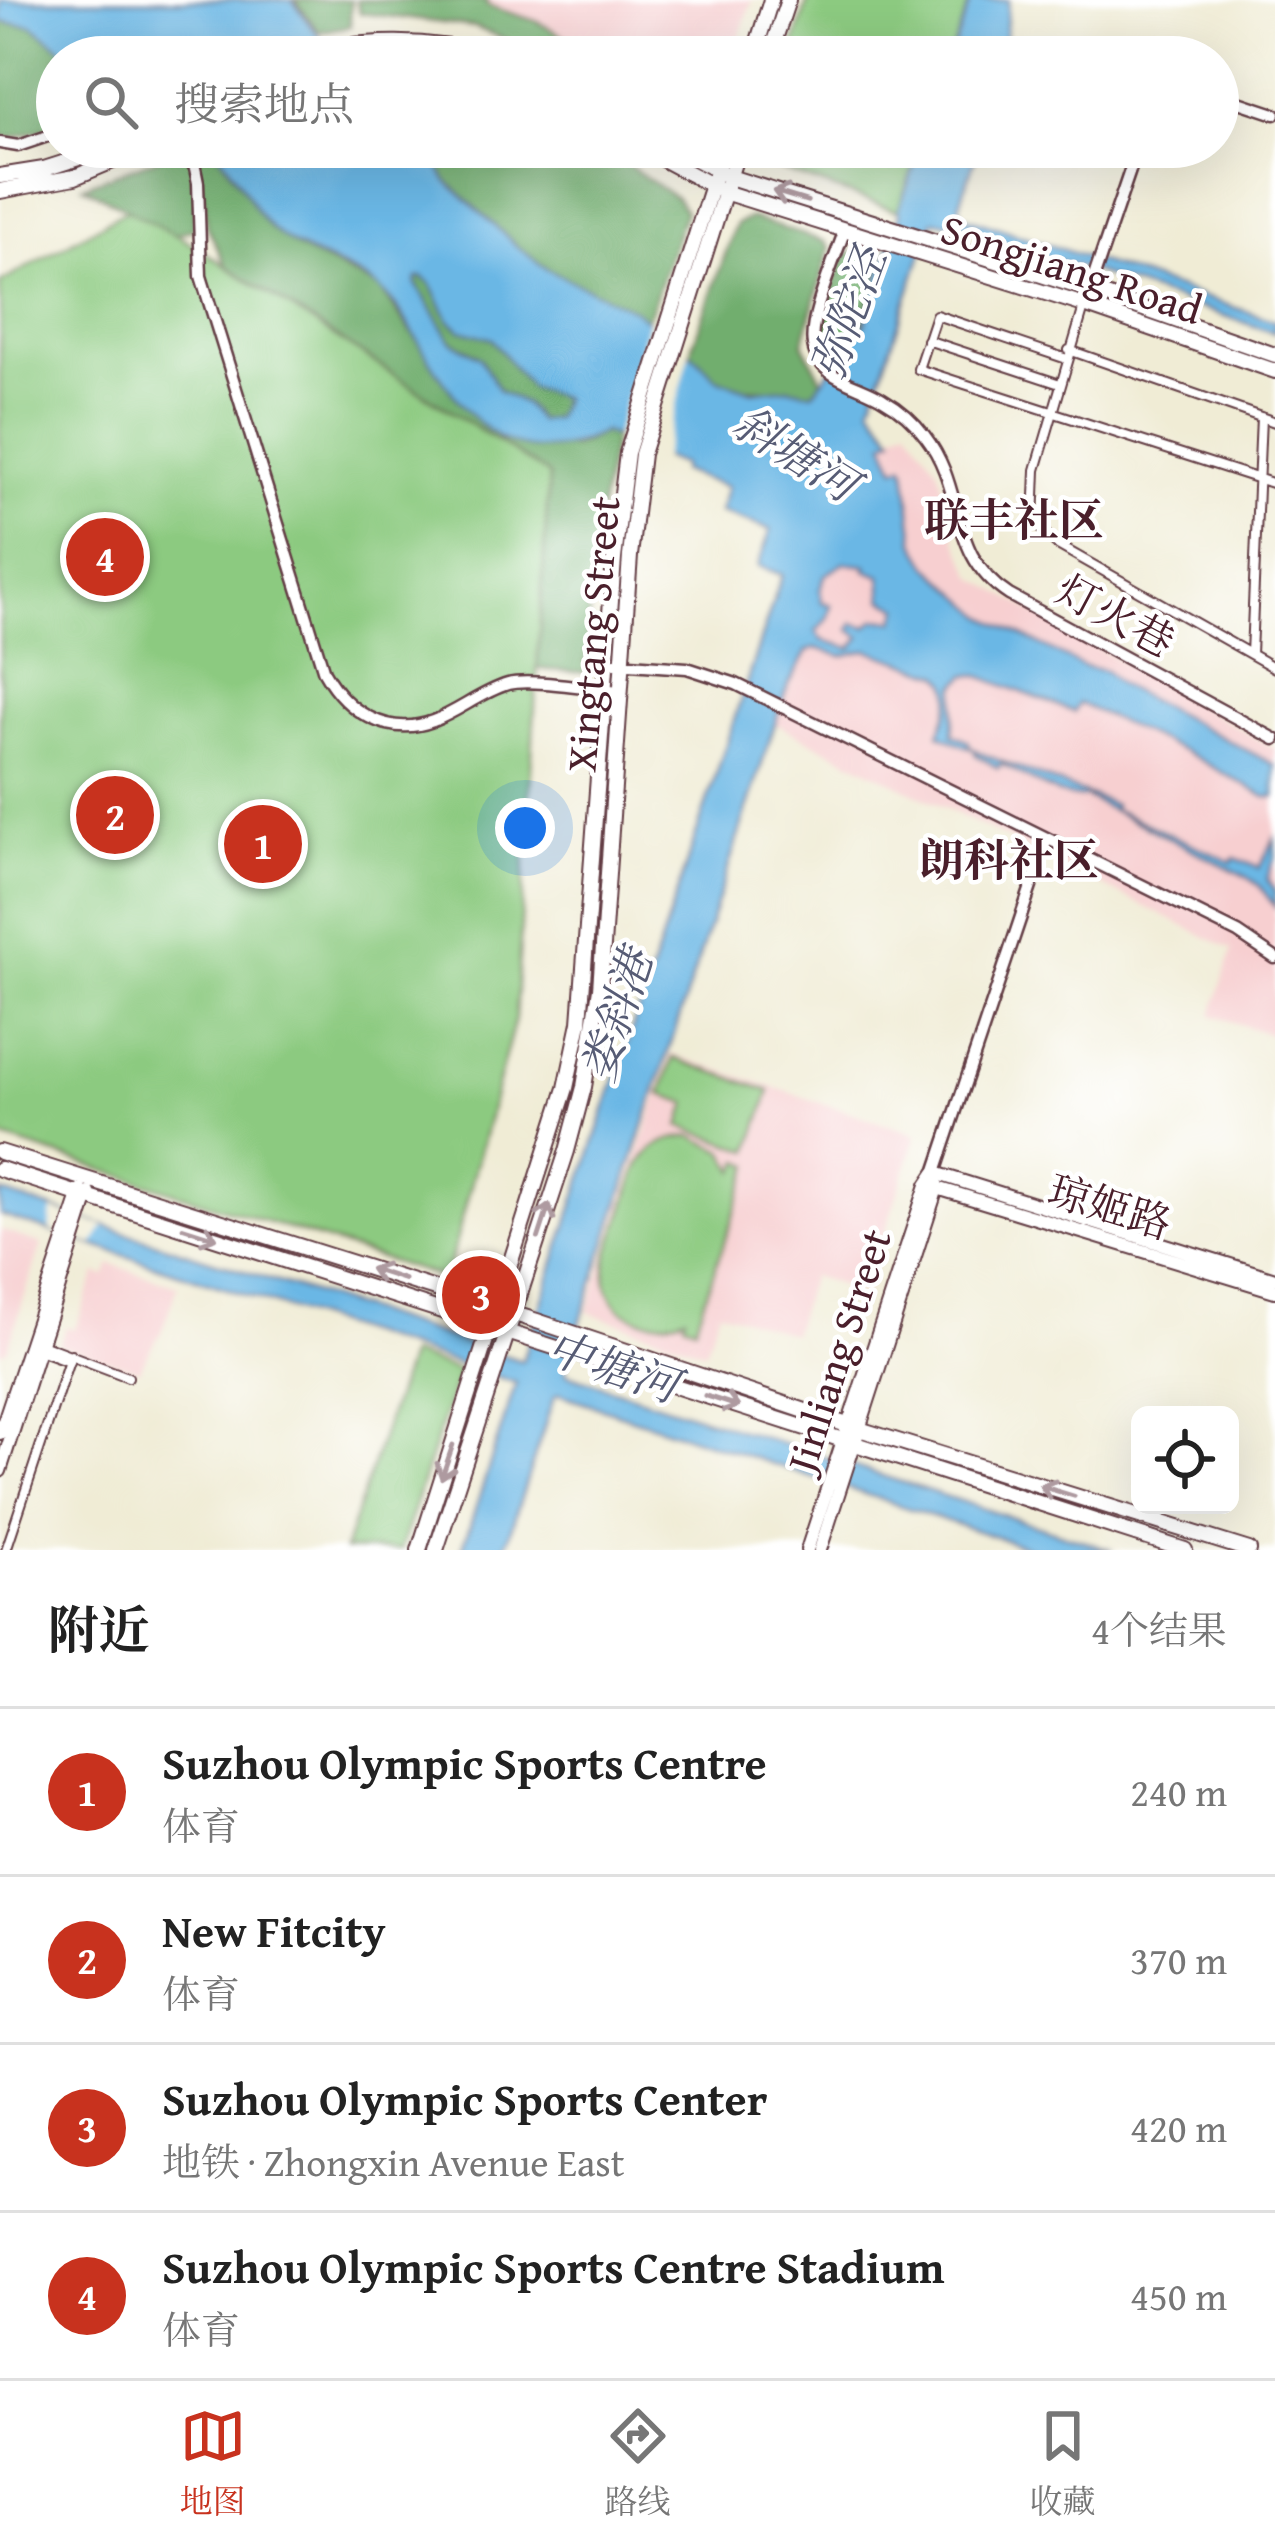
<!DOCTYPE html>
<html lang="zh">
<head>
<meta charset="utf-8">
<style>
	body { margin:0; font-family:"Gentium Book Plus","Noto Serif SC",serif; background:#f6f6f6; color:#222 }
	.controls { position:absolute; right:36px; bottom:36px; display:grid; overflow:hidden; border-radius:18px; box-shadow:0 12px 48px #0002 }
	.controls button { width:108px; height:108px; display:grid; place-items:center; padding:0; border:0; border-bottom:3px solid #e0e0e0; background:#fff; color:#222; font:60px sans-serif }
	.you { position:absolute; left:525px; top:828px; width:42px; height:42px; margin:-30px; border:9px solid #fff; border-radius:50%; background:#1a73e8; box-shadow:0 0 0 18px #1a73e833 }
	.badge { display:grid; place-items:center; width:78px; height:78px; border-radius:50%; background:#c8321e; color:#fff; font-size:39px; font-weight:700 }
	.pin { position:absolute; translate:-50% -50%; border:6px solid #fff; box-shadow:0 3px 12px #0006 }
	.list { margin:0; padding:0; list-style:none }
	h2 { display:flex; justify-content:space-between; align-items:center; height:156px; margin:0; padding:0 48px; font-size:51px }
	h2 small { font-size:39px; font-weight:400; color:#767676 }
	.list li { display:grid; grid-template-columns:78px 1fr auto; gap:36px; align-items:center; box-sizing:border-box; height:168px; padding:0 48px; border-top:3px solid #e0e0e0 }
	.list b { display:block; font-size:45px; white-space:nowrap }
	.list p { margin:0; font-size:39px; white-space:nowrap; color:#767676 }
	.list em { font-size:39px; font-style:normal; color:#767676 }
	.icon { flex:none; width:66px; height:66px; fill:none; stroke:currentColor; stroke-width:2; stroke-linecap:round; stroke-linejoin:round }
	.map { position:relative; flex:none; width:1275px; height:1550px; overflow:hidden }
	.search { position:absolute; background:#fff; box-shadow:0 12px 48px #0002; left:36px; right:36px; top:36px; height:132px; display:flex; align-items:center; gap:30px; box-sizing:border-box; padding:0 42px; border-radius:66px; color:#767676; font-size:45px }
	.sheet { height:828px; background:#fff }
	nav { display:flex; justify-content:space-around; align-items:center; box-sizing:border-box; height:168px; border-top:3px solid #e0e0e0; background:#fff; font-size:33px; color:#767676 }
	nav a { display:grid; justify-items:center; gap:6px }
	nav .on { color:#c8321e }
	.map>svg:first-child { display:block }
</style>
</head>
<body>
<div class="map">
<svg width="1275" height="1550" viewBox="0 0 1275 1550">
	<rect width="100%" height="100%" fill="#fff"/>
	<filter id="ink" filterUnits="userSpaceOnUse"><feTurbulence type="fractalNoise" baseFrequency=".00833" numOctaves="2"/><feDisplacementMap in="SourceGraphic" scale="24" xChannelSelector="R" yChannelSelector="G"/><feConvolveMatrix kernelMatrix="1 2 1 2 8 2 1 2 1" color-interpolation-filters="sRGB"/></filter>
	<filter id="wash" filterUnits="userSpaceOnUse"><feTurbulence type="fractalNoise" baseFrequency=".004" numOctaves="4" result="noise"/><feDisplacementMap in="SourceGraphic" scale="48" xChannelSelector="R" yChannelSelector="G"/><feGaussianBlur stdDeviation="2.7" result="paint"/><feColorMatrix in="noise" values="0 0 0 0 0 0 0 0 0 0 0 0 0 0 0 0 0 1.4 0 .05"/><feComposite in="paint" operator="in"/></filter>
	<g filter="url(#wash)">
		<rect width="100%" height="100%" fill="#f0ecd5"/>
		<path fill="#f7cfd0" d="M487,0H752L732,57H601L536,21L486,5Z
			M908,426L938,469L956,539L975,578L1275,749V1036L1212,1015L1232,950L776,724L788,685L805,652L815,648L802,630L874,443Z
			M671,1054L917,1134L865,1293L811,1276L792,1334L719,1310L705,1351L587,1312Z
			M0,1230L42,1244L7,1350L0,1353Z
			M110,1264L178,1286L161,1332L139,1370L59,1345L66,1327L75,1329L96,1273L105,1276Z"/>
		<path fill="#8cca80" stroke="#6b7456" stroke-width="3" d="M808,0H971L950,57H790Z
			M761,147H921L898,211L757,162Z
			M133,206L550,475L515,1019L446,1279L0,1137V283Z
			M673,1058L770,1091L750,1151L680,1126L688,1103L661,1094Z
			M692,1136L724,1151L736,1171L741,1161L751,1165L695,1326L684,1322L685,1316C653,1329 608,1319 606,1277C604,1254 619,1226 626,1204C632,1187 635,1165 649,1153C661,1140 675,1138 692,1136Z
			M409,1354L459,1371L400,1550H344Z"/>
		<path fill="#71ae6e" stroke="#5e664c" stroke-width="3" d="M295,0H351L350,26L319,32Z
			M356,0H487L486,5L536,21L601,57H549L474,27L360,13Z
			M0,22L33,26L73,57H57V126L11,138L0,136Z
			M187,147H212L218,151L269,227L298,248L380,288L466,407L501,440L574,447L603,432L614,437L597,525L585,673L537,669L549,475L226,266L207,226L203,191L194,212V229L175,235L83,186Z
			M427,147H602L676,198L685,211L648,319L548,270L519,248L446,180Z
			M750,218L824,241L830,248L803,343L823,381L815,392L738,388L716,378L690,352L736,224Z
			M855,251L882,260L859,332L832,364C806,335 834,288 844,256Z
			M422,277L430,283L454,325L492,339L529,387L562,398L563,407L555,418L538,421L528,407L499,391L476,354L451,341L416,284L417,278Z"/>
		<path fill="#6bb7e5" stroke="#5a6b88" stroke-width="3" fill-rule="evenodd" d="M0,0H292L335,57H73L33,26L0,22Z
			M971,0H1009L1003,57H950Z
			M212,147H427L446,180L519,248L548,270L635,310L698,359L716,378L753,391L790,388L813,393L865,324L900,213L898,211L921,147H979L959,206L963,216L1275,321V333L980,234L975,226L933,221L871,406L894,437L885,442L896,468L904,465L906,469L915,542L929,566L986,617L1082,666L1105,671L1120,685L1275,765V797H1266L1191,755L1078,703L1074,712L977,675H967L956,686L953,734L969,741V745L980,753L1114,805L1113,809L1232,862L1235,858L1259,868L1274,839L1275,857L1267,879L1275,892V907L1259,885L1243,875L1085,797C1059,801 1027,776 1001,764L998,768L975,754L976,751L939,734C947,712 960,692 940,674L868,650L842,656L816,648L807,651L786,690L565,1369L567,1374L1112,1550H1035L559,1394L554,1397L504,1550H462L516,1383L0,1215V1192L522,1361L782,575L758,566L771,530L719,512L727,487L681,471L682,465L603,432C516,476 472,428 426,354C413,333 402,310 384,293C356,265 304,258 272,229C248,207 238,169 212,147ZM422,277L430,283L449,320L461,330L492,339L529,387L562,398L555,418L538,421L525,404L499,391L480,357L451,341L416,284L417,278ZM845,563L867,566L866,570L881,576L883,599L900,608L895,621L876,619L867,627L853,623L850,630L861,637L852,648L822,640L816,631L828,619L832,605L822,602L820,590L825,575Z"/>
		<path fill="#f0ecd5" d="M650,313L692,346L661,464L613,443Z
			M52,1210L105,1226L93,1245L50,1231Z"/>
	</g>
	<g filter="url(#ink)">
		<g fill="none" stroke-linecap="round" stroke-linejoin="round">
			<g stroke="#633e44" stroke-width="12">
				<path id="minor" d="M1084,307L1036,470L1034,522L1056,544L1275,668
					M927,340L1060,384
					M1069,350L1275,422
					M1067,359L936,315L918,369L1275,484
					M1251,654L1261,417
					M41,1344L128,1377
					M39,1350L69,1361
					M6,1550L71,1354"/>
			</g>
			<g stroke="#633e44" stroke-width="15">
				<path id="tertiary" d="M1218,95L1275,114
					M0,143L18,146L57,133
					M181,147L195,168L198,183L201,276L324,672C346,711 387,738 433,721C458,712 481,692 508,684C529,678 594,689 619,691
					M845,229C836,257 808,318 813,345C819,380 858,383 883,399C899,408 914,421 925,436C967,490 946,554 1009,595L1275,739
					M1087,297L1138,147
					M615,663L687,668L736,684L1238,933L1275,958
					M935,1173L1047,839"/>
			</g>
			<g stroke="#633e44" stroke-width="16">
				<path id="secondary" d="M935,1173L1275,1279
					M934,1187L1275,1291
					M0,1433L81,1190
					M0,1471L89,1193
					M807,1550L927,1185L935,1173
					M820,1550L937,1188L935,1174"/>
			</g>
			<g stroke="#633e44" stroke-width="18">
				<path id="primary" d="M298,57C361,37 432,39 495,57
					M753,57L771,0
					M769,57L788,0
					M640,147L724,192L1084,305L1275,371
					M672,147L730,177L1089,290L1275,355
					M0,176L44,169L113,147
					M0,191L75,177L146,147
					M0,1152L537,1321L859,1429L1249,1550
					M0,1169L1185,1550
					M419,1550L566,1088L580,1022L614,559L627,453L724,147
					M436,1550L567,1151L584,1087L600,989L630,556L642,454L739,147"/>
			</g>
			<use href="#minor" stroke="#fff" stroke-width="8"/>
			<use href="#tertiary" stroke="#fff" stroke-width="10"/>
			<use href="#secondary" stroke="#fff" stroke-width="12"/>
			<use href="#primary" stroke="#fff" stroke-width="14"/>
		</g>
		<defs><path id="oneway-shaft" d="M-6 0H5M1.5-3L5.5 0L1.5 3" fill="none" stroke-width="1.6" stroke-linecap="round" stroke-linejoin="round" transform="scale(3)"/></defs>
		<g stroke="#ae9aa0">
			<use href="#oneway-shaft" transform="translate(790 196) rotate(-163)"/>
			<use href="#oneway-shaft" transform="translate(544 1221) rotate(-72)"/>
			<use href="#oneway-shaft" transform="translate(200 1233) rotate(18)"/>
			<use href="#oneway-shaft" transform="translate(387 1274) rotate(-162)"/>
			<use href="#oneway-shaft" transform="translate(722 1401) rotate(18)"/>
			<use href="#oneway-shaft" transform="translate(447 1462) rotate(109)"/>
			<use href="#oneway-shaft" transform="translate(1057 1491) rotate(-163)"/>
		</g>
	</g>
	<g text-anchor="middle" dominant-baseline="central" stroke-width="9" stroke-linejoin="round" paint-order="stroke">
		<g font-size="42" fill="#4a1f2b" stroke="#fff">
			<text transform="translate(1072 268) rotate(18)">Songjiang Road</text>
			<text transform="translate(1116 615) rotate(28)">灯火巷</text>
			<text transform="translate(592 634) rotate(-85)">Xingtang Street</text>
			<text transform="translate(1110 1206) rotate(17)">琼姬路</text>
			<text transform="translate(838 1350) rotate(-72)">Jinliang Street</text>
		</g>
		<g font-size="45" font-style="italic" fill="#575c75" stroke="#fff">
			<text transform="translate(848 313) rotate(-70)">弥陀泾</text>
			<text transform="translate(796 453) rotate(32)">斜塘河</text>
			<text transform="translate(616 1015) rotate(-72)">娄斜港</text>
			<text transform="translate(613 1366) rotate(18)">中塘河</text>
		</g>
		<g font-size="45" font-weight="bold" fill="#4a1f2b" stroke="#fff">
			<text x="1014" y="519">联丰社区</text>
			<text x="1009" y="859">朗科社区</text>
		</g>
	</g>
</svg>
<div class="controls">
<button><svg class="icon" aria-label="locate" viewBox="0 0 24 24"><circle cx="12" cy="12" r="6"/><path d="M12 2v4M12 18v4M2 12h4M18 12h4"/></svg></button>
</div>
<div class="you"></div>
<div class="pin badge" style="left:263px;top:844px">1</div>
<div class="pin badge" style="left:115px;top:815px">2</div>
<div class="pin badge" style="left:481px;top:1295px">3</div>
<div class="pin badge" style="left:105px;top:557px">4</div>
<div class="search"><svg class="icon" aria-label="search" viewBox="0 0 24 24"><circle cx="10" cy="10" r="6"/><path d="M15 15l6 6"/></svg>搜索地点</div>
</div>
<section class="sheet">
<h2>附近<small>4个结果</small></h2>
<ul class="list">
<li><span class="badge">1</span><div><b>Suzhou Olympic Sports Centre</b><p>体育</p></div><em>240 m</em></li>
<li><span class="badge">2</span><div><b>New Fitcity</b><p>体育</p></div><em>370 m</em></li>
<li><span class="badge">3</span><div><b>Suzhou Olympic Sports Center</b><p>地铁 · Zhongxin Avenue East</p></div><em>420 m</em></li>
<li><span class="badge">4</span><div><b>Suzhou Olympic Sports Centre Stadium</b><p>体育</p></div><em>450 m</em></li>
</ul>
</section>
<nav>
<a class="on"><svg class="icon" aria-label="map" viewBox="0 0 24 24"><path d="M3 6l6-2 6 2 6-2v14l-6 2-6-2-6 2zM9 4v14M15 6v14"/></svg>地图</a>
<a><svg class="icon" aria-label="directions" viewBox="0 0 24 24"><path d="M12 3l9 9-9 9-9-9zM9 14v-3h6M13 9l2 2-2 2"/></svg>路线</a>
<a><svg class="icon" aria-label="saved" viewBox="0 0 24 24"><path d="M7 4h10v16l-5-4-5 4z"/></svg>收藏</a>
</nav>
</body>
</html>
